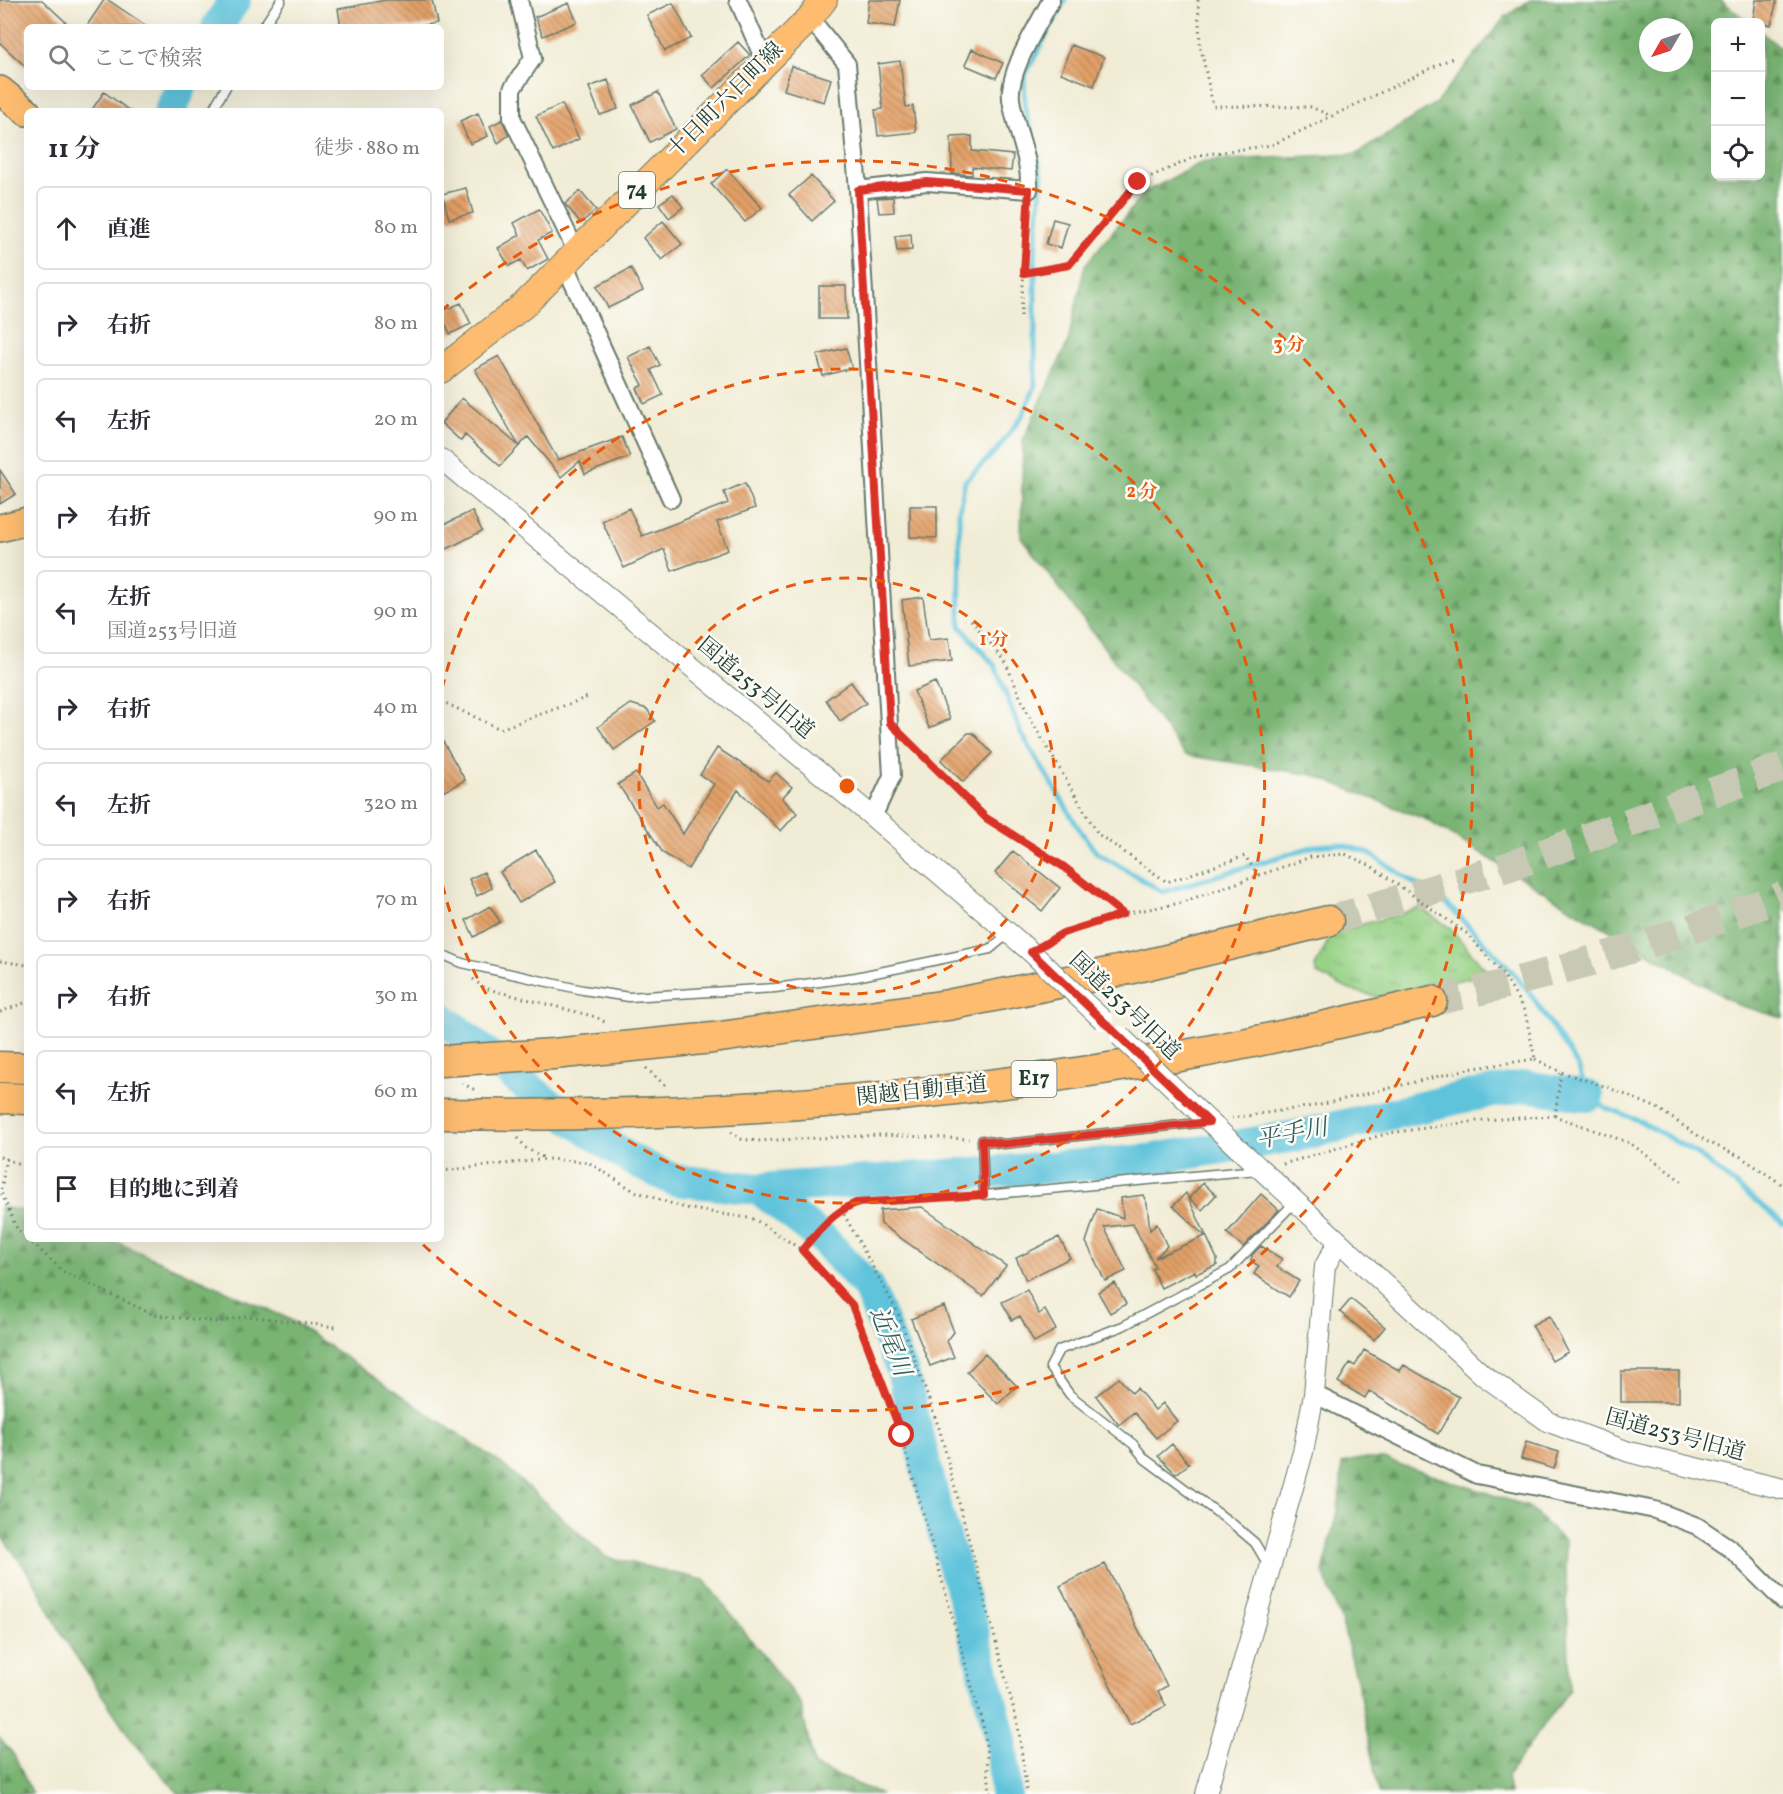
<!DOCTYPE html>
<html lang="ja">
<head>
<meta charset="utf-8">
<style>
	body { margin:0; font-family:Vollkorn,"Noto Serif JP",serif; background:#f2f2f3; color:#2b2b33 }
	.controls { position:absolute; right:18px; top:18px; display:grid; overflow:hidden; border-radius:9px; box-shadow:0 6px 24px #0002 }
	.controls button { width:54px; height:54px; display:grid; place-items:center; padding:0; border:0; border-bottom:2px solid #e1e1e2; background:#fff; color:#2b2b33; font:30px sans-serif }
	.compass { position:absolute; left:1639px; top:18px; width:54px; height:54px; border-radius:50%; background:#fff; box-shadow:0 6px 24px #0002; rotate:231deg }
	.stop { position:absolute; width:18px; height:18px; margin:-14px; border:4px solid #d93025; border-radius:50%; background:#fff }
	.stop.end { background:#d93025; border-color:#fff; box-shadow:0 2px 6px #0008 }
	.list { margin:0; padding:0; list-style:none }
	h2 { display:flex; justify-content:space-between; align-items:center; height:78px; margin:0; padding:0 24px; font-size:26px }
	h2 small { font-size:20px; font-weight:400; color:#7c7c81 }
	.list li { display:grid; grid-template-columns:39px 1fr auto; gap:18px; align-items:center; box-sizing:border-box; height:84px; margin:0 12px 12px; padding:0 12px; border:2px solid #e1e1e2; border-radius:9px }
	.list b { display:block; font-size:22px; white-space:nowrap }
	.list p { margin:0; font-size:20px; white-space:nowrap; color:#7c7c81 }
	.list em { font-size:20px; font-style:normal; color:#7c7c81 }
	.icon { flex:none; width:33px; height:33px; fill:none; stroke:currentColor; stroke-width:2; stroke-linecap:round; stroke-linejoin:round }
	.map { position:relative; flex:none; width:1783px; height:1794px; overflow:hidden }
	.search { position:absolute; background:#fff; box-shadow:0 6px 24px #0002; left:24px; top:24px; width:420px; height:66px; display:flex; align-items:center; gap:15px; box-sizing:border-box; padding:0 21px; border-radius:9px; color:#7c7c81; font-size:22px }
	.panel { position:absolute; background:#fff; box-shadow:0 6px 24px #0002; left:24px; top:108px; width:420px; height:1134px; border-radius:9px }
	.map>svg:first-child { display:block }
</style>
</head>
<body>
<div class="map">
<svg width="1783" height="1794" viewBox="0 0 1783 1794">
	<defs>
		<pattern id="grass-tufts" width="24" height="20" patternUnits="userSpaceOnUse" patternTransform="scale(1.5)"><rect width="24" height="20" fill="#97d286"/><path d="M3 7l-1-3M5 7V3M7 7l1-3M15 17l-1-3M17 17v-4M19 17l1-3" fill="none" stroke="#7bac6e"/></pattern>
		<pattern id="forest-firs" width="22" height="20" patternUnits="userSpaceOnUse" patternTransform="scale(1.5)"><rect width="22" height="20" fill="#79b473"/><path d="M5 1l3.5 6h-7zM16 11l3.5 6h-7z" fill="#63945f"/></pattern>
		<pattern id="building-back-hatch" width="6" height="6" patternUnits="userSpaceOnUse" patternTransform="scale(1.5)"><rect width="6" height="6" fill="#e3a067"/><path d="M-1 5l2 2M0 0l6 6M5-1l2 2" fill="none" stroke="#b78456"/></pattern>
	</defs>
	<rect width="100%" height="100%" fill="#fdfcf7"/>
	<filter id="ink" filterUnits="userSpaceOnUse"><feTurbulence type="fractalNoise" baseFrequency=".0167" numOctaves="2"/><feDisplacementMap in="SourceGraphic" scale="12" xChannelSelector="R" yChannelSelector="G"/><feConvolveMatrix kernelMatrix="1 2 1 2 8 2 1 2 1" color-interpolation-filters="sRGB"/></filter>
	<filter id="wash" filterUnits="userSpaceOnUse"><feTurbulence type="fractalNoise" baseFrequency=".008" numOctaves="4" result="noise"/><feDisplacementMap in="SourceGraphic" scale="24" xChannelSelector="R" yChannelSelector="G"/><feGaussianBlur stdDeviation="1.35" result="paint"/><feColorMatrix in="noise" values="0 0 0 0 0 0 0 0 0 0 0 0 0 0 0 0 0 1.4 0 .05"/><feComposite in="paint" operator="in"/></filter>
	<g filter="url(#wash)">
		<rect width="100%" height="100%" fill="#f1ecd5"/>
		<path fill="url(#grass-tufts)" stroke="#5b885d" stroke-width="1.5" d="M1420,908L1449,927L1489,973L1382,998L1350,990L1317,974L1315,967L1332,933Z"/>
		<path fill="url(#forest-firs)" stroke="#4c7854" stroke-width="1.5" fill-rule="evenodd" d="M1530,0H1721L1748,22H1716V176H1760L1761,32L1783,50V1018L1738,1005L1569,907L1427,820L1313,775L1185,755L1021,537L1023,440L1068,342L1085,265L1145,192L1204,161L1357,154L1436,103L1505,17ZM1648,27H1684V63H1648Z
			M0,1207L27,1211V1239H110L289,1319L502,1464L606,1557L704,1580L801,1704L814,1766L881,1794H179L132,1740L64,1638L33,1579L0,1534Z
			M1360,1459H1383L1527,1506L1565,1541L1570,1689L1507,1776L1510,1794H1379L1357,1680L1342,1623L1323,1572L1340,1498L1342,1463Z
			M0,1738L14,1755L32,1794H0Z"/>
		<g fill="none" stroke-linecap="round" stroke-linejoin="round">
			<path stroke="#5ec3db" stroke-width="5" d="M1065,0L1024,77L1025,108L1042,175L1035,252V387L1023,415L997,450L965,481L959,510L960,626L995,666L1020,731L1081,832L1096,852L1163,892L1315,846L1339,844L1367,852L1449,906L1511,970L1532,996L1578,1066L1588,1096L1606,1108L1640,1121L1697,1154L1783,1223"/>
			<path stroke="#5ec3db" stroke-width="32" d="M217,27L235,0
				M170,111L181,87
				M441,1017L541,1098L630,1159L674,1180L759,1189L823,1239L868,1287L903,1373L936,1508L971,1622L1001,1740L1006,1794
				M759,1189L1148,1160L1301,1135L1464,1097L1527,1086L1588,1096"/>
		</g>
		<g id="blocks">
			<path fill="url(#building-back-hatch)" d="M0,0H42L71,27H27V68L0,43Z
				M104,0H108L148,27H86Z
				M386,0H432L437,23L413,27H341L338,9Z
				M869,0H900L895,27L866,23Z
				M1756,0H1777L1771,25L1753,21Z
				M569,3L577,22L543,36L535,17Z
				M673,3L691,38L665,51L647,15Z
				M738,42L750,55L714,88L702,75Z
				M1071,45L1104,57L1094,86L1061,73Z
				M972,49L1003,63L996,78L965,65Z
				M900,61L906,107L913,106L916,132L878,136L875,110L883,109L878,64Z
				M791,66L831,79L824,102L784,90Z
				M608,80L618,109L600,115L589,87Z
				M104,92L130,111H91Z
				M658,92L676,129L650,142L632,105Z
				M562,104L579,139L553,152L536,116Z
				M478,113L488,136L470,144L460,121Z
				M502,120L509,135L498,143L490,126Z
				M972,136V151L1013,155L1011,171L972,167V175L952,173L951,137Z
				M727,169L762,208L745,222L711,184Z
				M811,176L834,201L812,221L789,195Z
				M466,188L473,213L449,219L442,194Z
				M580,191L596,210L581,223L565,204Z
				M673,194L683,207L669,218L659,204Z
				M893,197L894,212L879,213L877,198Z
				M539,209L552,233L538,240L548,259L527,271L521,260L509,266L498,248L520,235L514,223Z
				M1053,219L1068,223L1061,248L1046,244Z
				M663,221L682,244L662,260L643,238Z
				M911,234L912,250L897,251L895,236Z
				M631,268L643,291L608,308L597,286Z
				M819,286H846L847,319H819Z
				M461,303L471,324L450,334L446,325L441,328V312Z
				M650,346L660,365L651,370L663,395L644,404L637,388L643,385L628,357Z
				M846,348L852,368L823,376L817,355Z
				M499,356L558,460L622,437L630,457L585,474L580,461L561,477L528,437L500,466L465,435L461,441L441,423L462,398L519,446L475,369Z
				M0,470L16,494L0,504Z
				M745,483L755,508L717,522L728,550L672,571L664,549L624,568L602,521L629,508L642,536L728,503L724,492Z
				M910,506H937V538L910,537Z
				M472,511L482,531L447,549L441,537V526Z
				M923,597L929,640L949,638L952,661L909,666L902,600Z
				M851,682L866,703L840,721L826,700Z
				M935,682L950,719L929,728L914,691Z
				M631,704L647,709L655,721L614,750L598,727Z
				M968,733H973L992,753L963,782L941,760Z
				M441,738L465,780L441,793Z
				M717,748L768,781L776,773L792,787L782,798L797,813L781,831L738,790L688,869L663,853L618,784L636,773L657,807L663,803L683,834L714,784L700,775Z
				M536,850L555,882L519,903L500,872Z
				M1013,851L1060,888L1042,911L995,873Z
				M484,872L492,888L477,896L469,879Z
				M490,906L500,922L474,937L466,920Z
				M1203,1183L1216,1195L1202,1210L1189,1198Z
				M1186,1193L1217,1259V1265L1196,1274L1195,1271L1161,1288L1152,1269L1155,1267L1133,1224L1104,1227L1126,1271L1105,1281L1086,1242L1097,1209L1123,1218L1121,1198L1143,1195L1147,1204L1150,1230L1157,1224L1167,1246L1155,1258L1205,1236L1173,1206Z
				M1261,1194L1279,1210L1243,1247L1227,1233Z
				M922,1207L1006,1266L983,1296L881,1224L880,1210Z
				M1059,1237L1070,1258L1026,1280L1016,1258Z
				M1261,1246L1282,1259L1277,1267L1299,1281L1289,1297L1254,1274L1259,1266L1251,1261L1252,1255Z
				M1115,1283L1126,1304L1110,1313L1098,1292Z
				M1027,1290L1039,1314L1045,1310L1056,1330L1034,1342L1020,1316L1012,1320L1002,1302Z
				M1351,1299L1385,1327L1374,1340L1340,1312Z
				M944,1306L954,1332L947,1341L954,1357L930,1366L911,1319Z
				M1549,1316L1568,1352L1552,1361L1532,1325Z
				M1364,1350L1400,1371L1404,1365L1459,1397L1438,1434L1369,1391L1365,1398L1338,1382L1350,1363L1355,1366Z
				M985,1354L1017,1386L998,1404L967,1372Z
				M1621,1371H1679V1402H1621Z
				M1119,1378L1132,1393L1137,1388L1155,1410L1163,1403L1177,1421L1156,1438L1134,1412L1119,1425L1096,1396Z
				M1526,1442L1559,1452L1554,1469L1521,1459Z
				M1172,1444L1189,1464L1176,1474L1158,1456Z
				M1105,1564L1167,1686L1158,1691L1166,1706L1130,1724L1060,1586Z"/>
		</g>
	</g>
	<g filter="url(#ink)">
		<use href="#blocks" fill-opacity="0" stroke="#687a6c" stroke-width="1.5"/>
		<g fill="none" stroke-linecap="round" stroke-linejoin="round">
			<path stroke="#c7c9b5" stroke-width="30" stroke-dasharray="30 15" stroke-linecap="butt" d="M1328,921L1507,867L1783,767
				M1432,1001C1552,976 1668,939 1783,896"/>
			<g stroke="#687a6c" stroke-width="11">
				<path id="service" d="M263,27L281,0
					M212,111L226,87
					M441,954L462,963L583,990L629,997L775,988L856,977L990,949L1008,934
					M1207,1122L1004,1144L982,1140L984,1195L1258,1170
					M1268,1565L1255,1543L1234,1525L1145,1459L1133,1444L1070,1395L1050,1367L1059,1350L1123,1326L1230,1269L1295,1202"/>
			</g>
			<g stroke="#687a6c" stroke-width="20">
				<path id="minor" d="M519,0L533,58L512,89V118L576,251
					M738,0L765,62
					M810,18L847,64L858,190L892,776L873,817
					M858,190L927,182L1029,190C1031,157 1015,130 1011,99C1008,70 1038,26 1051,0
					M564,263L671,499
					M1314,1394L1477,1475L1655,1510L1697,1526L1731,1549L1783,1601"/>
			</g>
			<g stroke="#687a6c" stroke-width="22">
				<path id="tertiary" d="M441,459L873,817L1031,952
					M1200,1113L1483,1375L1549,1422L1629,1452L1783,1489
					M1206,1794L1303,1452L1314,1394L1325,1266L1338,1243"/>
			</g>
			<g stroke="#687a6c" stroke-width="28">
				<path id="primary" d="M441,370L524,305L810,18L824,0"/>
			</g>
			<g stroke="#687a6c" stroke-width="30">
				<path id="trunk" d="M0,90L27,112
					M0,528L27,521"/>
			</g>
			<g stroke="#687a6c" stroke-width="33">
				<path id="motorway" d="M441,1061L553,1054L713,1038L948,1005L1133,968L1328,921
					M0,1067L27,1068
					M0,1098L27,1099
					M441,1114C690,1119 941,1099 1186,1055C1269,1040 1350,1021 1432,1001"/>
			</g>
			<path stroke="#687a6c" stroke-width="3" stroke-dasharray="1.5 4.5" stroke-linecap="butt" d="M1198,0L1200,44L1213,106L1311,107L1331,116
				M1024,273L1069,265L1138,182L1200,155L1272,145L1452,58
				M1021,316L1028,207
				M971,620L1005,661L1028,715L1098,834L1167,882L1245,856L1258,875
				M441,701L500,729L588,697
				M906,739L986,818L1064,867L1123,914
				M1048,942L1063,933L1123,914L1180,903L1311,857L1345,854L1371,866L1466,933L1503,974L1525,1012L1535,1059L1468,1069L1320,1105L1232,1118
				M0,961L27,965
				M473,979L484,988L596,1017L608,1024
				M0,1012L27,1002
				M1535,1059L1561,1072L1607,1087L1657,1108L1706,1141L1741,1157L1783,1185
				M646,1068L667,1087
				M462,1083L475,1090
				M1555,1116L1561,1072
				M731,1132L741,1139L757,1141L881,1135L969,1139
				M518,1138L526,1148L546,1159
				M0,1157L27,1167
				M6,1158L1,1192L18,1231L27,1238
				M1283,1164L1389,1133L1484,1120L1555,1116L1630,1143L1684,1183
				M441,1171L548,1159L588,1162L634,1191L685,1208L754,1219L802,1250C818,1231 832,1212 856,1203L971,1196
				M841,1209L898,1313L940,1431L1018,1725L1027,1794
				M28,1239L64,1272L154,1315L218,1322L247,1316L336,1327
				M802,1250L852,1305L901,1435L985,1733L990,1794"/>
			<use href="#service" stroke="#fff" stroke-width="8"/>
			<use href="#minor" stroke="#fff" stroke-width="16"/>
			<use href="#tertiary" stroke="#fff" stroke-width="20"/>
			<use href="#primary" stroke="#fdbc70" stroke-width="26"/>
			<use href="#trunk" stroke="#fdbc70" stroke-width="27"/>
			<use href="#motorway" stroke="#fdbc70" stroke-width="30"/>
			<g stroke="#687a6c" stroke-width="22" stroke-linecap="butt">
				<path id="tertiary-bridge" d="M1031,952L1103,1020
					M1120,1036L1200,1113"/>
			</g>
			<use href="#tertiary-bridge" stroke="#fff" stroke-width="20"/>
		</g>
	</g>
	<g fill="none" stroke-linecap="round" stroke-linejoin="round" filter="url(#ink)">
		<path stroke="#d93025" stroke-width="8" d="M902,1435L852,1305L802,1250C818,1231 833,1212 856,1203L984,1195L982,1140L1004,1144L1209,1122L1031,952L1063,933L1123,914L1064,867L986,818L890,723L858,190L927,182L1029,190L1024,273L1069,265L1138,182"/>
	</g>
	<g fill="none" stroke="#e8590c" stroke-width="3" stroke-dasharray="10 8">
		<circle cx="847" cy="786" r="208"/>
		<path d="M442 689A417 417 0 1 1 442 883"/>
		<path d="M441 311A625 625 0 1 1 417 1239"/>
	</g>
	<g text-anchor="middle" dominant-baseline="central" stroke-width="5" stroke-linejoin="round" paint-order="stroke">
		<g fill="#fdfcf7" stroke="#62766e" stroke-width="1.5">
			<rect x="619" y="172" width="36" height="36" rx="4.5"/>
			<rect x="1011.5" y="1061" width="45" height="36" rx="4.5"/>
		</g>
		<g font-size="21" font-weight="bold" fill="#1f3d34">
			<text x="637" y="190">74</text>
			<text x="1034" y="1079">E17</text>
		</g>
		<g font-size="22" fill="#1f3d34" stroke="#fdfcf7">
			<text transform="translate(726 101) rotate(-45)">十日町六日町線</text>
			<text transform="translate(755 689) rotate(40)">国道253号旧道</text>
			<text transform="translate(1124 1007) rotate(44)">国道253号旧道</text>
			<text transform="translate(922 1092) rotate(-6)">関越自動車道</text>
			<text transform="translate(1675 1436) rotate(15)">国道253号旧道</text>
		</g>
		<g font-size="24" font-style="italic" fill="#2f5e5e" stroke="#fdfcf7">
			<text transform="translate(1292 1135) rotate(-11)">平手川</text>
			<text transform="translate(889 1342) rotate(69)">近尾川</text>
		</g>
	</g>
	<circle cx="847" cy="786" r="9" fill="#e8590c" stroke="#fdfcf7" stroke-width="3"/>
	<g font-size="18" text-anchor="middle" font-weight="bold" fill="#e8590c" stroke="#fdfcf7" stroke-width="5" stroke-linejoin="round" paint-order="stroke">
		<text x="1289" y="350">3 分</text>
		<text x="1142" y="497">2 分</text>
		<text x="994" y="645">1 分</text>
	</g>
</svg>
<div class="controls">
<button>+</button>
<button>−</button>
<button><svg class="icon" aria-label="locate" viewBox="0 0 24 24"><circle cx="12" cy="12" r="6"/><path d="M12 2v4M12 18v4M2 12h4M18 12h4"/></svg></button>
</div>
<svg class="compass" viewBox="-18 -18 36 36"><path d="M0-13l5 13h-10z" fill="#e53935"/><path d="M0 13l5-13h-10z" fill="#7c7c81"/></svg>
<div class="stop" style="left:902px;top:1435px"></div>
<div class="stop end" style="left:1138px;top:182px"></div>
<div class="search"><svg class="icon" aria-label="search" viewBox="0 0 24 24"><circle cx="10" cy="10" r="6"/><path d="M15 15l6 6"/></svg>ここで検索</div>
<section class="panel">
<h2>11 分<small>徒歩 · 880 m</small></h2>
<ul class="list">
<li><svg class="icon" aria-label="ahead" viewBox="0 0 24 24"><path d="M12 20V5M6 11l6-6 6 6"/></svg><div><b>直進</b></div><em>80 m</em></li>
<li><svg class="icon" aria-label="right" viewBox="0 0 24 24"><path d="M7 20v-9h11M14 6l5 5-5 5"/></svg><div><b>右折</b></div><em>80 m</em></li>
<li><svg class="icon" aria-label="left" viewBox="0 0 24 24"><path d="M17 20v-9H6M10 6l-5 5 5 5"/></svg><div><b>左折</b></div><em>20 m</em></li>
<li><svg class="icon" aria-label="right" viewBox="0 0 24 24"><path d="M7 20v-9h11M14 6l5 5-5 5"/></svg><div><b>右折</b></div><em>90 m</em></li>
<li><svg class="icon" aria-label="left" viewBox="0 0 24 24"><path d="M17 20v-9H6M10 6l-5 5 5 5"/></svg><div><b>左折</b><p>国道253号旧道</p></div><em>90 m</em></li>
<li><svg class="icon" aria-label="right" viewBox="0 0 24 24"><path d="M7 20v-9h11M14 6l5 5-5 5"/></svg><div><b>右折</b></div><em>40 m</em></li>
<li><svg class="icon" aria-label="left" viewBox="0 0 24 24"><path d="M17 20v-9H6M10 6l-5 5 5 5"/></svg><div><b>左折</b></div><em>320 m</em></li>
<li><svg class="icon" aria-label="right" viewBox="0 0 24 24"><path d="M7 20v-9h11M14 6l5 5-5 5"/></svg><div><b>右折</b></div><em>70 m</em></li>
<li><svg class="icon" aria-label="right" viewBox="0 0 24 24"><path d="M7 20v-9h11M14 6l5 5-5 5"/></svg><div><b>右折</b></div><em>30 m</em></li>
<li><svg class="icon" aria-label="left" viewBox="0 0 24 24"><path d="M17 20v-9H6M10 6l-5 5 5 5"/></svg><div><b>左折</b></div><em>60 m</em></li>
<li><svg class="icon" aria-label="arrive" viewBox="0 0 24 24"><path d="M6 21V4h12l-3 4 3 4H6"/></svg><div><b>目的地に到着</b></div></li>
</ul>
</section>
</div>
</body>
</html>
